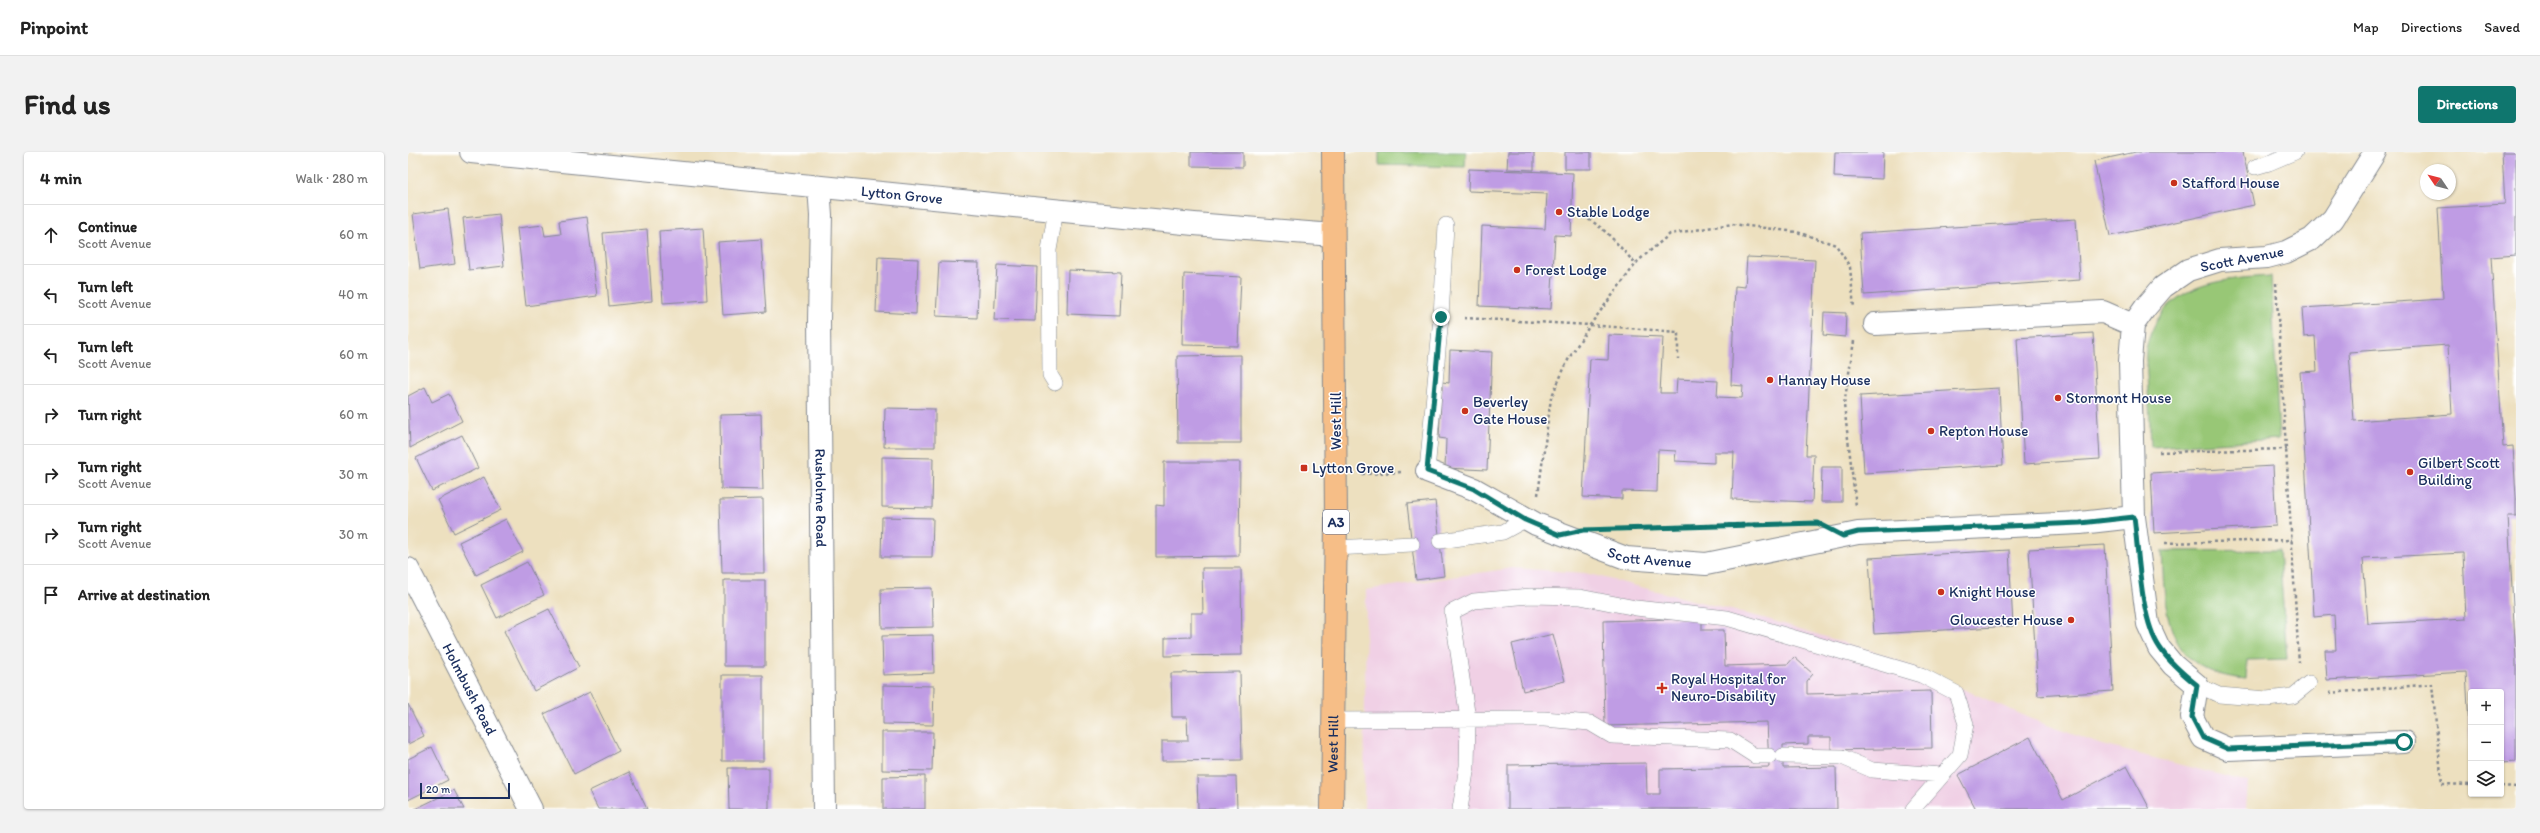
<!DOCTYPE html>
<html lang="en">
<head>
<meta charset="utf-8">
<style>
	body { margin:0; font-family:Itim,sans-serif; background:#f2f2f2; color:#222 }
	.controls { position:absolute; right:12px; bottom:12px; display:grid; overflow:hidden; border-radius:4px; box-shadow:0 1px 3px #0004 }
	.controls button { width:36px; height:36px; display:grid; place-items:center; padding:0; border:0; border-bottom:1px solid #e0e0e0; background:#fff; color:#222; font:20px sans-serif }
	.compass { position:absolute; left:2012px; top:12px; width:36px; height:36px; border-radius:50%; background:#fff; box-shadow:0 1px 3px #0004; rotate:305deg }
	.scale { position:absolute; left:12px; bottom:10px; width:90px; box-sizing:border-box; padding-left:4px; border:2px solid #1b2f5e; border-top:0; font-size:11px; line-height:14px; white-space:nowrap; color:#1b2f5e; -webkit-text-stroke:3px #fff; paint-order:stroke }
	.stop { position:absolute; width:12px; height:12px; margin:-9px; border:3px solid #0f766e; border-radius:50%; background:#fff }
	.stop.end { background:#0f766e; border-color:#fff; box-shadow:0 1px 4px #0008 }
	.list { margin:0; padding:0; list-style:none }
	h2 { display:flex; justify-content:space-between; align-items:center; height:52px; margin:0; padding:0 16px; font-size:17px }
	h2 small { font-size:13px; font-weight:400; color:#767676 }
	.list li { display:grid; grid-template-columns:26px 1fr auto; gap:12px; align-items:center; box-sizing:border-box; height:60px; padding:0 16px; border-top:1px solid #e0e0e0 }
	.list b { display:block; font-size:15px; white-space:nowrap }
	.list p { margin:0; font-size:13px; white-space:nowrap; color:#767676 }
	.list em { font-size:13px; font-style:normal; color:#767676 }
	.icon { flex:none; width:22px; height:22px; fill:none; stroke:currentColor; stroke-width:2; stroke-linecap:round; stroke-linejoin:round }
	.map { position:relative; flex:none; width:2108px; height:657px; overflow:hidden; border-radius:4px }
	header { display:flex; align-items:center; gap:24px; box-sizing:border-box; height:56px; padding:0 20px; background:#fff; border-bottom:1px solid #e0e0e0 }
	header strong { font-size:19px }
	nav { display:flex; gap:22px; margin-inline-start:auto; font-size:14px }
	.intro { display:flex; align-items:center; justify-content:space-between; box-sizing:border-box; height:96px; padding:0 24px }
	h1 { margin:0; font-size:28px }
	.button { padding:10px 18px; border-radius:4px; background:#0f766e; color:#fff; font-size:14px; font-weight:700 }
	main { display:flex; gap:24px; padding:0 24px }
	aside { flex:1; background:#fff; border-radius:4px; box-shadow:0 1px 3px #0004 }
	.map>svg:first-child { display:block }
</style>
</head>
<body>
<header>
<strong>Pinpoint</strong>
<nav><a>Map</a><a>Directions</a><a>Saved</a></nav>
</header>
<div class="intro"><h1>Find us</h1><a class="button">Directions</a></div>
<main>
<aside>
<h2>4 min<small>Walk · 280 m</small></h2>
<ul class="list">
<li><svg class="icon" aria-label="ahead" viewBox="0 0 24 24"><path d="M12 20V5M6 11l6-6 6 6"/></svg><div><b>Continue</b><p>Scott Avenue</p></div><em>60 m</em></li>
<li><svg class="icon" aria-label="left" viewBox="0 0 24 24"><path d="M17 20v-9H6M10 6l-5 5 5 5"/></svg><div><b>Turn left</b><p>Scott Avenue</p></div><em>40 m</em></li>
<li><svg class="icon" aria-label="left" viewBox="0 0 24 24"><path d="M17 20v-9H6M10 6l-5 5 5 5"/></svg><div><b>Turn left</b><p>Scott Avenue</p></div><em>60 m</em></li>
<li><svg class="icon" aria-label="right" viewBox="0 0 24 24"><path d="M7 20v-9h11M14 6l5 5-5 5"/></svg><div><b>Turn right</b></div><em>60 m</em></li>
<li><svg class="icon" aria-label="right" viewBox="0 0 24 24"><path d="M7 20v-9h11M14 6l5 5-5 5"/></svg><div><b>Turn right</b><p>Scott Avenue</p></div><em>30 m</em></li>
<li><svg class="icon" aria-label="right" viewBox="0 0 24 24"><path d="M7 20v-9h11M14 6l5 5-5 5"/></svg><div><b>Turn right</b><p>Scott Avenue</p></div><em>30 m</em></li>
<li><svg class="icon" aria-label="arrive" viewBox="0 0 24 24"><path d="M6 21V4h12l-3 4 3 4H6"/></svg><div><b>Arrive at destination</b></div></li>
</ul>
</aside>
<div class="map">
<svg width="2108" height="657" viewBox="0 0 2108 657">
	<rect width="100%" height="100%" fill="#fff"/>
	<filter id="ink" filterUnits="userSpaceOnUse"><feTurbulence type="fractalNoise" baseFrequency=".025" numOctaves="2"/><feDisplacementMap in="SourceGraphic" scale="8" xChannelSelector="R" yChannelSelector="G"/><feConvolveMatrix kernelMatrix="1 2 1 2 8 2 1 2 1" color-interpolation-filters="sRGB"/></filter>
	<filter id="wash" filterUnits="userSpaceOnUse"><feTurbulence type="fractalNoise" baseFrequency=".012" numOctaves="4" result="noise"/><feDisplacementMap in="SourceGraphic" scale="16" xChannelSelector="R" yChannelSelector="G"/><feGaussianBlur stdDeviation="0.9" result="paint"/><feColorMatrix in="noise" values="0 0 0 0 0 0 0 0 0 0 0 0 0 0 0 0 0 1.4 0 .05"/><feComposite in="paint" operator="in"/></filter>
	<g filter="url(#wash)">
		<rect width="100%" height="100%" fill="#ede0bf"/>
		<path fill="#f0d0e5" d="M1104,416L1177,421L1359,467L1474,502L1631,570L1691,592L1840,630L1838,657H956L958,438Z"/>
		<path fill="#98c776" stroke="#5a7b6a" d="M971,0H1058L1057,15L971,13Z
			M1863,124L1871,287L1743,295C1742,271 1741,248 1739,224C1739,216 1737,205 1738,197C1753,132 1808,127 1863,124Z
			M1871,398L1879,507L1839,508L1838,527C1757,520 1757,464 1754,399Z"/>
		<g id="blocks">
			<path fill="#bf9ce4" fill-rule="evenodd" d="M783,0H835V15L783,14Z
				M1100,0H1126V18L1099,17Z
				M1157,0H1183V17H1157Z
				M1427,0H1475L1474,27L1426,25Z
				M1728,0H1835L1846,53L1702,84L1686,9Z
				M2094,0H2108V103L2083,105L2095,295L2105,294L2108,345V364H2100L2108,507V610L2093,611V540H2063L2062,591L2058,520L1919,528L1917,498H1928L1926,463L1906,465L1892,220L1909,219L1907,184L1896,185L1894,156L2035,147L2030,56L2097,52ZM2040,193L2044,262L1946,269L1941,200ZM2055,401L2058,467L1960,472L1955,406Z
				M1061,17L1165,21L1163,84L1147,83L1143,157L1071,154L1074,74L1137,77L1139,42L1060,39Z
				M40,57L47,112L12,117L5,62Z
				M91,62L96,114L61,118L55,66Z
				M179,65L189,144L118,154L109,76L135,73L137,84L153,82L151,69Z
				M1668,67L1672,128L1456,143L1452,81Z
				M295,76L299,148L255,151L251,79Z
				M239,77L244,149L201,154L195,81Z
				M353,87L358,160L315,163L310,90Z
				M470,105L510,107L508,162L468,160Z
				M1339,105L1407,108L1398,303H1406L1404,350L1324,347L1326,300H1306V311L1267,309L1268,299L1250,298L1249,340L1214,339V347L1175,345L1182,207L1200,208L1201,183L1255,185L1252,241H1268L1269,227L1310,229L1309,245L1334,246L1335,234L1323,233L1327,134L1337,135Z
				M531,110L571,111L569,166L528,164Z
				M589,113L629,115L627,169L586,168Z
				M660,118L713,120L711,164L659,162Z
				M776,122L833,125L830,194L774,193Z
				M1416,160L1438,161L1437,185L1415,183Z
				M1685,181L1692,307L1616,312L1609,186Z
				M1042,198L1084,200L1079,318L1037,316L1038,287L1031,286L1034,230L1041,231Z
				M833,203V291H770L769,204Z
				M17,235L24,250L41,242L54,269L2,296L0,244Z
				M1591,236L1595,313L1456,321L1452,244Z
				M477,256L527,257V295H476Z
				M353,262L355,338L313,337L312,263Z
				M54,283L70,316L24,339L8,306Z
				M474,305L525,306L524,356L474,355Z
				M756,310H832L831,404L748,405V353L756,354Z
				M1865,314L1868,374L1746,381L1743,321Z
				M1414,315H1434V350H1413Z
				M76,325L93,358L46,381L30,348Z
				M355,347L356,421H314L312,348Z
				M1027,349L1036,424L1008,428L999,352Z
				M474,365L525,366L524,405H473Z
				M98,367L115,400L68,423L51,390Z
				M1697,393L1705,539L1630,544L1621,397Z
				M1601,398L1605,474L1466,482L1461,406Z
				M119,410L136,443L89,466L73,433Z
				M794,416H833L834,503L757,504V486L783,485V461H795Z
				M316,428H357V514H316Z
				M524,436L525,475L474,476L473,437Z
				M141,457L171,515L126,539L96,479Z
				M1294,466V478H1316L1317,514L1380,512L1386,505L1405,522L1399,529V542L1523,539L1524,596L1423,598V585H1400V592L1375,593V616L1428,615L1429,657H1100V613L1238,611L1239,642H1252V617L1361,615L1359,570L1197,574L1195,469Z
				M1145,482L1157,529L1115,539L1104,492Z
				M525,483L526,521L475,523L474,484Z
				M832,520L834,608L754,609V589H780L779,565H764L763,521Z
				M314,523H355V609H314Z
				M475,533L526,534L525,573L475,572Z
				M182,540L211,599L166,622L136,562Z
				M0,552L16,584L0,592Z
				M474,580H525L524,619L474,618Z
				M1622,585L1655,648L1719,614L1742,657H1568L1550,623Z
				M24,595L40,628L0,648V607Z
				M320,616H361V657H321Z
				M221,620L239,657H190L181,639Z
				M517,624V657H475V625Z
				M789,625H828L829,657H790Z
				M46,638L56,657H7Z"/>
		</g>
	</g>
	<g filter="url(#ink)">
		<use href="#blocks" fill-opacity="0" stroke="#84888e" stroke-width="1"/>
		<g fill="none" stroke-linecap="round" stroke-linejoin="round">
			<g stroke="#84888e" stroke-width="16">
				<path id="lane" d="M1847,15L1861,11L1887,0
					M647,231L642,223L641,98L648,58
					M1019,319L1033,165L1038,73
					M1032,389L1095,380L1117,368
					M927,396L1004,392
					M1789,533L1811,543L1859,547L1885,544L1901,531
					M924,568L1136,567L1182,571L1204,584L1322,588L1347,604H1361
					M1375,604L1434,605L1464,618L1534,623
					M1052,657L1059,614L1060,567L1044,460L1066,449L1122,444L1172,445L1228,456L1319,466L1513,523L1548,541L1558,572L1552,603L1505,657"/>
			</g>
			<g stroke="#84888e" stroke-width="24">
				<g id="street">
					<path id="s1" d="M63,0L786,72L925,83"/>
					<path d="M1967,0L1925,67L1904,87L1878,100L1859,105L1812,108L1780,118L1755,135L1737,156L1725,173L1722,209L1726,365L1740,472L1751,496L1765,513L1789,533L1784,565L1795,586L1820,597L1996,590"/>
					<path id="s2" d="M411,35L413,63L411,169L416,657"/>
					<path d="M1467,172L1695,160L1725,173"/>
					<path id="s3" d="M1019,319L1066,337L1128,372L1218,406L1298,412L1450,381L1672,371L1726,365"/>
					<path id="s4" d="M0,417L123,657"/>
				</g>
			</g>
			<g stroke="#84888e" stroke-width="24">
				<g id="highway">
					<path id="s5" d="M924,657L928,368L925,0"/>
				</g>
			</g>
			<path stroke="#84888e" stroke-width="2.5" stroke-dasharray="3 3" stroke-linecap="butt" d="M1175,65C1196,73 1212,96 1228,112
				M1868,131L1891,511
				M1056,166L1182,173L1270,180V207
				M1446,189L1436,253L1448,354
				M1751,300L1879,297
				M954,322L993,320
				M1130,343L1143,246L1160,208L1182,173L1230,109L1262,82L1324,72L1389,80L1428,93L1442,115L1446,156
				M1219,377L1350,372
				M1757,391L1884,388
				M1921,541L2024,532L2034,632L2063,633
				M2093,634L2108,635"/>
			<use href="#lane" stroke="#fff" stroke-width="15"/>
			<use href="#street" stroke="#fff" stroke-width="22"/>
			<use href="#highway" stroke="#f6be87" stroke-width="22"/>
		</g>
	</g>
	<g fill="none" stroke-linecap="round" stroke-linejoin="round" filter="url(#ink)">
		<path stroke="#0f766e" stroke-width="5" d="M1033,165L1019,319L1066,337L1117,368L1152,383L1175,378L1410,371L1435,384L1450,380L1672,371L1726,365C1731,401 1732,468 1752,496C1762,511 1775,522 1789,533L1784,565L1795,586L1820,597L1996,590"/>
	</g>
	<g fill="#c8321e" stroke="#fff" stroke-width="1.5">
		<circle cx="1766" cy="31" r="4"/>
		<circle cx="1151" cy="60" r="4"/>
		<circle cx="1109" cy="118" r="4"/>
		<circle cx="1362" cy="228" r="4"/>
		<circle cx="1650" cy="246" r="4"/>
		<circle cx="1057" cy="259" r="4"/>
		<circle cx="1523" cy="279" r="4"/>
		<rect x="892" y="312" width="8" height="8" rx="2"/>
		<circle cx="2002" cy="320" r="4"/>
		<circle cx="1533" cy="440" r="4"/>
		<circle cx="1663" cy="468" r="4"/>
		<path d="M1252 530h4v4h4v4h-4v4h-4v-4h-4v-4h4z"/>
	</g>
	<g text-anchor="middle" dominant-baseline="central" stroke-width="3" stroke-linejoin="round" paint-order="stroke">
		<rect fill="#fff" stroke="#5f6d8e" stroke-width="1" x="915" y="358" width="26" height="24" rx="3"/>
		<g font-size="14" font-weight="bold" fill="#1b2f5e">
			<text x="928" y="370">A3</text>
		</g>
		<g font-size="15" fill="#1b2f5e" stroke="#fff" text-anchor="start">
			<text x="1774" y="31">Stafford House</text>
			<text x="1159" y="60">Stable Lodge</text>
			<text x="1117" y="118">Forest Lodge</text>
			<text x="1370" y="228">Hannay House</text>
			<text x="1658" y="246">Stormont House</text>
			<text x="1065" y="250">Beverley<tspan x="1065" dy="17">Gate House</tspan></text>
			<text x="1531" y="279">Repton House</text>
			<text x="2010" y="311">Gilbert Scott<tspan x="2010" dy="17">Building</tspan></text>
			<text x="904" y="316">Lytton Grove</text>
			<text x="1541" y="440">Knight House</text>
			<text x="1655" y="468" text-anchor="end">Gloucester House</text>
			<text x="1263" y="527">Royal Hospital for<tspan x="1263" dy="17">Neuro-Disability</tspan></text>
		</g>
		<g font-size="15" fill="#1b2f5e" stroke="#fff">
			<text stroke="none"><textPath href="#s1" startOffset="433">Lytton Grove</textPath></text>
			<text transform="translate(1834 107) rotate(-11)">Scott Avenue</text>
			<text transform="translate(928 269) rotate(-90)">West Hill</text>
			<text stroke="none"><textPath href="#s2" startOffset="311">Rusholme Road</textPath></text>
			<text stroke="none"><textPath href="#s3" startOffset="241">Scott Avenue</textPath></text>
			<text stroke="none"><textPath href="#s4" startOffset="135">Holmbush Road</textPath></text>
			<text stroke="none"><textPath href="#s5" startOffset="65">West Hill</textPath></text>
		</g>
	</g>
</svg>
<div class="controls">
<button>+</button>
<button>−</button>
<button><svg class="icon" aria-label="layers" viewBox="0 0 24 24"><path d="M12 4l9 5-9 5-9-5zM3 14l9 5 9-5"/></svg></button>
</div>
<svg class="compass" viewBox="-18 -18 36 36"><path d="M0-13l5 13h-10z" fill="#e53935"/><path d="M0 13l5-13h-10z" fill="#767676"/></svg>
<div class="scale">20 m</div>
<div class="stop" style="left:1996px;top:590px"></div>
<div class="stop end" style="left:1033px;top:165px"></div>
</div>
</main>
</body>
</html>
